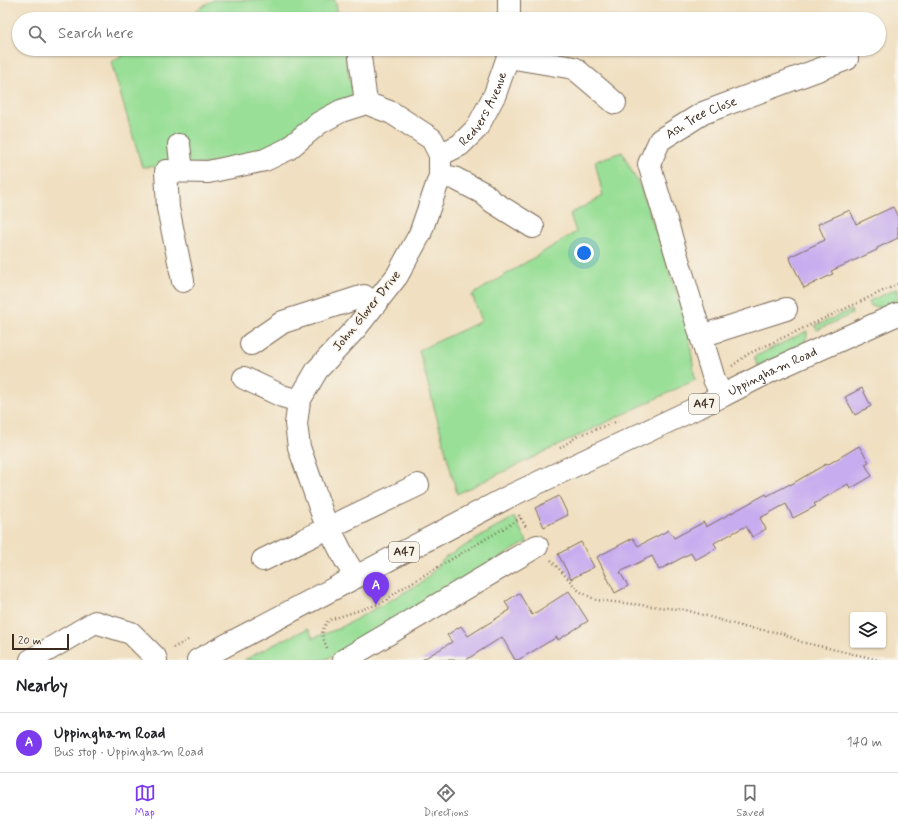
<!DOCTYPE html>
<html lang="en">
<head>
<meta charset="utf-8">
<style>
	body { margin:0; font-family:Mynerve,sans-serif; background:#f2f2f2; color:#202124 }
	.controls { position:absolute; right:12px; bottom:12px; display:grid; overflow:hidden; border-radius:4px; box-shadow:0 1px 3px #0004 }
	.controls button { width:36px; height:36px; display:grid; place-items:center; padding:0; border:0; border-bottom:1px solid #e0e0e0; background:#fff; color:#202124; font:20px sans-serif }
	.scale { position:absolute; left:12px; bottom:10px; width:57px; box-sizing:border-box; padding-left:4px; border:2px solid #3b2a1e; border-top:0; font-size:11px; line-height:14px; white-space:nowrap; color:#3b2a1e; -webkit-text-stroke:3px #f7f3e8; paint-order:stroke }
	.you { position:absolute; left:584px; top:253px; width:14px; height:14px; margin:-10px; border:3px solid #fff; border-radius:50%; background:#1a73e8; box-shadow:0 0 0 6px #1a73e833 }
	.badge { display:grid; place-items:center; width:26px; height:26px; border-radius:50%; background:#7c3aed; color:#fff; font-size:13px; font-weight:700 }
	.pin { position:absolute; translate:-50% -33px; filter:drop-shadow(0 1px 2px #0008) }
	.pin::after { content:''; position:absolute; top:21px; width:14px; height:12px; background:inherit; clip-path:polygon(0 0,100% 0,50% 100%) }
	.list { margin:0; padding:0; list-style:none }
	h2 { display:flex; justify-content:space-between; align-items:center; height:52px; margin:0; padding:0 16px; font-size:17px }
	h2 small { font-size:13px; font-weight:400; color:#757577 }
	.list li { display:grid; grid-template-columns:26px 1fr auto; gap:12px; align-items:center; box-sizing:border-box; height:60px; padding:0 16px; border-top:1px solid #e0e0e0 }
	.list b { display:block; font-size:15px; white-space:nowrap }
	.list p { margin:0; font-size:13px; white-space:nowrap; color:#757577 }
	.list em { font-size:13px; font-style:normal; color:#757577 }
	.icon { flex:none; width:22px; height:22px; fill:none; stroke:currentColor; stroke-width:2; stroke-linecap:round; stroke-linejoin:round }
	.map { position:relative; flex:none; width:898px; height:660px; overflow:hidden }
	.search { position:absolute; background:#fff; box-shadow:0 1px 3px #0004; left:12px; right:12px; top:12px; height:44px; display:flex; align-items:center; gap:10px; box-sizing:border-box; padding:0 14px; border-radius:22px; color:#757577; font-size:15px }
	.sheet { height:112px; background:#fff }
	nav { display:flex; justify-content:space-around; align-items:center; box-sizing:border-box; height:56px; border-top:1px solid #e0e0e0; background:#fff; font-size:11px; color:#757577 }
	nav a { display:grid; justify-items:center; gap:2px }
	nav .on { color:#7c3aed }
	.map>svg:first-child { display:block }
</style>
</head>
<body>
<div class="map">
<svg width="898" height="660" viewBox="0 0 898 660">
	<rect width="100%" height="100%" fill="#f7f3e8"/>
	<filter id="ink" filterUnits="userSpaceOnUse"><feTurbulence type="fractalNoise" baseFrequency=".025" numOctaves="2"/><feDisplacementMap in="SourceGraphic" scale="8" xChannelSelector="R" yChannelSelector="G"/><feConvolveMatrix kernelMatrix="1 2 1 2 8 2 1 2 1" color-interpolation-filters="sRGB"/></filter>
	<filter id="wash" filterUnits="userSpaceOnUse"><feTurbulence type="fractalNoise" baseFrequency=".012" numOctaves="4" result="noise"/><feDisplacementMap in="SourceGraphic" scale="16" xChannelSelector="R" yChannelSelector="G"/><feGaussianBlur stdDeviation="0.9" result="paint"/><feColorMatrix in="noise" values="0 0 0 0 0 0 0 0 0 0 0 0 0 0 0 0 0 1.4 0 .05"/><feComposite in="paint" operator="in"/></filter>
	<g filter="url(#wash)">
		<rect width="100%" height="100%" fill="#f0dfc0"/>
		<path fill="#99df97" stroke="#6a845a" d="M213,0H335L339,19H182Z
			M133,49H344L353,95L264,151L206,164L142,167L111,62Z
			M622,152L642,191L688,326L695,380L457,494L419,350L482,321L472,295L576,232L570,214L603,196L595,161Z
			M898,288V303L884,308L871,306L869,301Z
			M851,310L852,314L817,330L815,326Z
			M807,331V336L803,346L758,366L754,357Z
			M514,517L527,542L325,660H244L281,641L307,629L309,630L313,638L340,628L423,582L446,557Z"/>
		<g id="blocks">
			<path fill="#c7acef" d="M893,207L898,217V238L877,248V250L831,271L833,274L804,288L789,257L825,240L818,224L850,210L856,224Z
				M862,388L871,406L855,415L845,397Z
				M859,446L869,462L865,464L872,476L850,489L848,484L814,504L816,506L793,518L786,504L760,518L766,529L752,537L746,526L714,543L717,548L695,560L691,553L659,570L652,556L620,572L628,586L615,593L597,557L633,538L638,546L669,530L674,538L704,522L706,527L766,494L767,496L790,484V485L826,464L827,465Z
				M559,496L568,515L544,527L535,508Z
				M581,542L594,567L571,579L558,554Z
				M569,591L588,621L558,640L557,637L518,660H515L502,637L466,660H422L452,642L447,635L461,626L468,636L510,610L505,602L519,593L532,615Z"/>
		</g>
	</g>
	<g filter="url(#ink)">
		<use href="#blocks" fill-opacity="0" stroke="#7a6957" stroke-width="1"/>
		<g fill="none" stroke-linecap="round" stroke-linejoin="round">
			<g stroke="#7a6957" stroke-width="24">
				<g id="minor">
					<path d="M509,0V19"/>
					<path d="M359,49L366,103"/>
					<path d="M508,57L574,68L600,90L615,103"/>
					<path d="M179,145L182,171"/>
					<path id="s1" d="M440,155L460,145L477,128L495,94L508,57V49"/>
					<path d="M440,176L454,178L483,193L493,202L533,227"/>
					<path d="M183,281L168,208L166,171L208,172L265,160L288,149L319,123L341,111L366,103L392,113L432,139L440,155V176L420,234L397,276L356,328L317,370L299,401L296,424L299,447L323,516L346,561L356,577"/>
					<path d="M701,336L786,309"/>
					<path d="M251,344L283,322L364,296L375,304"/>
					<path d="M244,378L282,396L299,401"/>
					<path id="s2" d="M722,396L714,379L649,164L660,140L703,113L847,59"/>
					<path d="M263,560L328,528L418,485"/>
					<path d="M31,660L95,622L131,633L155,657L156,660"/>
					<path d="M344,660L537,546"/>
				</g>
			</g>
			<g stroke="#7a6957" stroke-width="24">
				<g id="highway">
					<path id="s3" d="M198,660L510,496L722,396L771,371L898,314"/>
				</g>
			</g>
			<path stroke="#7a6957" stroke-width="2.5" stroke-dasharray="1 3" stroke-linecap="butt" d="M732,366L748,354L898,284
				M560,448L578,436L618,421
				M519,515L527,529
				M551,560L579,591L596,600L686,610L744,627L782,633L801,642L880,660
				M173,648L188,640
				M327,648C322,635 319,632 329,620L382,603L401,589L521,518"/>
			<use href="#minor" stroke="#fff" stroke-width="22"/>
			<use href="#highway" stroke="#fff" stroke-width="22"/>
		</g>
	</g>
	<g text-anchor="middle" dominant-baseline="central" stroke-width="3" stroke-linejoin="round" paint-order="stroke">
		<g fill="#f7f3e8" stroke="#73665b" stroke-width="1">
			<rect x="689" y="394" width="30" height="20" rx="3"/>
			<rect x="389" y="542" width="30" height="20" rx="3"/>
		</g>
		<g font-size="12" font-weight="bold" fill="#3b2a1e">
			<text x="704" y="404">A47</text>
			<text x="404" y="552">A47</text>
		</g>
		<g font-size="13" fill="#3b2a1e" stroke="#f7f3e8">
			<text stroke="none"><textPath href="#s1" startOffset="66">Redvers Avenue</textPath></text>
			<text stroke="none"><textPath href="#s2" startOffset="317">Ash Tree Close</textPath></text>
			<text transform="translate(367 311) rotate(-51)">John Glover Drive</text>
			<text stroke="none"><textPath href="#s3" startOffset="643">Uppingham Road</textPath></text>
		</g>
	</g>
</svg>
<div class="controls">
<button><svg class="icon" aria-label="layers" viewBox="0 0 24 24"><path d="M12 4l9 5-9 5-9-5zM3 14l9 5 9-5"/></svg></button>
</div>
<div class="scale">20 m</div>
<div class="you"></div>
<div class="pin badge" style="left:376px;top:605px">A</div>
<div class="search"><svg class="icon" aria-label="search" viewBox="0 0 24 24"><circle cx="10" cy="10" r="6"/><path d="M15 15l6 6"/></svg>Search here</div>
</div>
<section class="sheet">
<h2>Nearby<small></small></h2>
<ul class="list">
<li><span class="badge">A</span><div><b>Uppingham Road</b><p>Bus stop · Uppingham Road</p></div><em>140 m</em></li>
</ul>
</section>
<nav>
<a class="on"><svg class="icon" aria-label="map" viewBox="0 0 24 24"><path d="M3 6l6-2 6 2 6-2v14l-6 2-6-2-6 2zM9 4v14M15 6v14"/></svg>Map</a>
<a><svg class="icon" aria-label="directions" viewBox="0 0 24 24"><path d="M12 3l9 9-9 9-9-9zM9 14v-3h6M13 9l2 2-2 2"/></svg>Directions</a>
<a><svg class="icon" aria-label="saved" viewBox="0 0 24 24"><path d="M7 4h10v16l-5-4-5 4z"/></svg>Saved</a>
</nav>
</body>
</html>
